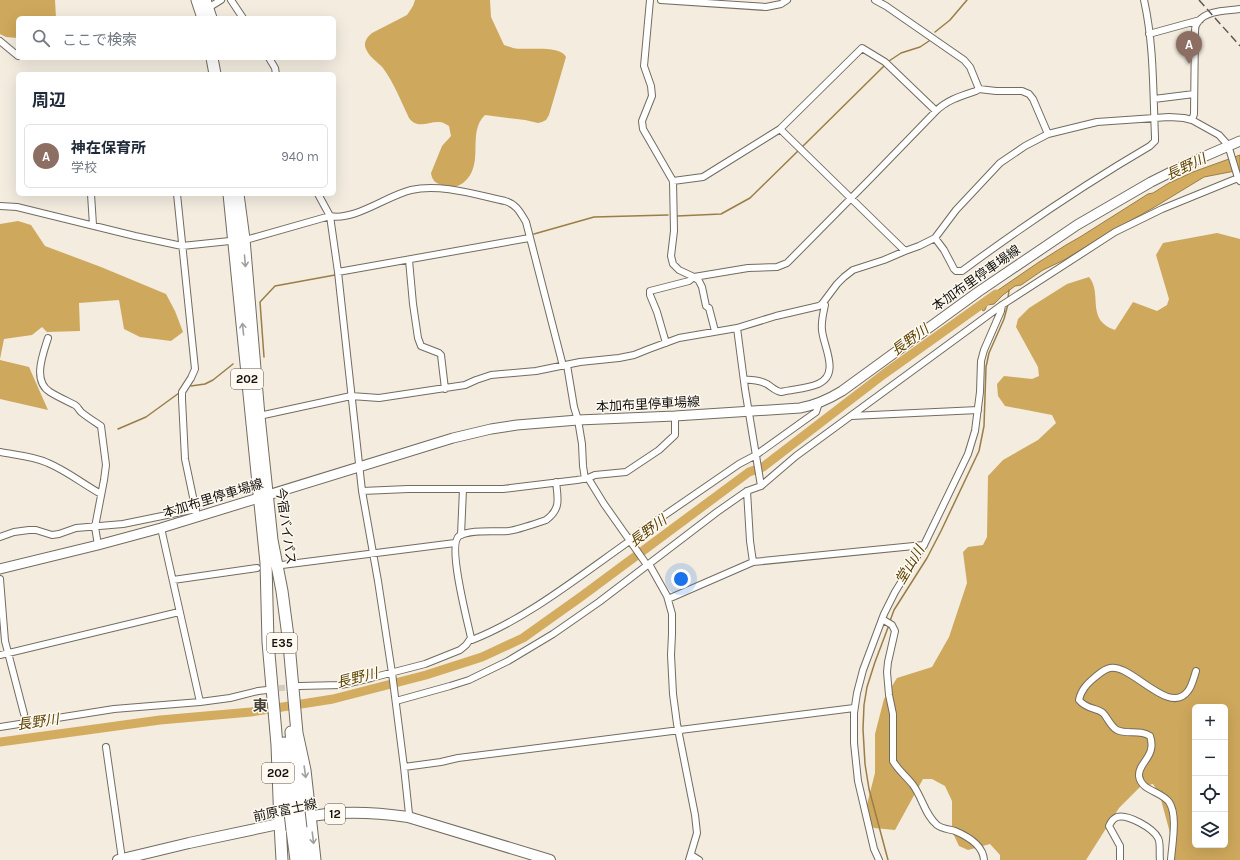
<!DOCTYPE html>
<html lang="ja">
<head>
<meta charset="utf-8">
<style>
	body { margin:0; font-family:Karla,"Noto Sans JP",sans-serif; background:#f6f6f7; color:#1f2937 }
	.controls { position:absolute; right:12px; bottom:12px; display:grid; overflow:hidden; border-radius:6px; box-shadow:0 4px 16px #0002 }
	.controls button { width:36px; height:36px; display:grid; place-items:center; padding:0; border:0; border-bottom:1px solid #e0e1e3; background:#fff; color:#1f2937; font:20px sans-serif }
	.you { position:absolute; left:681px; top:579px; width:14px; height:14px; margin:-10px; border:3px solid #fff; border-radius:50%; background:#1a73e8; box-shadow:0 0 0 6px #1a73e833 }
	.badge { display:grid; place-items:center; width:26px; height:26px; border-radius:50%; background:#2082ad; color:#fff; font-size:13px; font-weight:700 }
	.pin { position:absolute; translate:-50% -33px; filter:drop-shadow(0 1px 2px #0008) }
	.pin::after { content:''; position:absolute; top:21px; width:14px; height:12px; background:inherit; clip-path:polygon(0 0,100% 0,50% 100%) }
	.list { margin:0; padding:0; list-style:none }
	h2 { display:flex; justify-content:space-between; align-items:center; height:52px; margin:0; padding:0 16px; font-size:17px }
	h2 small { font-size:13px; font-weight:400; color:#747a83 }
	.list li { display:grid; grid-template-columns:26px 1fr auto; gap:12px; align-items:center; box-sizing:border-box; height:64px; margin:0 8px 8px; padding:0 8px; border:1px solid #e0e1e3; border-radius:6px }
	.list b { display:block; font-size:15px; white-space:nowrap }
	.list p { margin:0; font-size:13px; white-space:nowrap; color:#747a83 }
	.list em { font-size:13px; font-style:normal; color:#747a83 }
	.icon { flex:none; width:22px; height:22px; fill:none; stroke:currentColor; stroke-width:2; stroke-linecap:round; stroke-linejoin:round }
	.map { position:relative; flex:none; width:1240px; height:860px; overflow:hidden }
	.search { position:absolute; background:#fff; box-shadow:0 4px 16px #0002; left:16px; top:16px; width:320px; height:44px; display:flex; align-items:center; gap:10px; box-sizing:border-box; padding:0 14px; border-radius:6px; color:#747a83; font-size:15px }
	.panel { position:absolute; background:#fff; box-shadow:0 4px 16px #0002; left:16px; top:72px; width:320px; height:124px; border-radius:6px }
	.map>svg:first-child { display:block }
</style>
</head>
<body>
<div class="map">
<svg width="1240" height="860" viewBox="0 0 1240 860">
	<rect width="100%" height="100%" fill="#f3ecdf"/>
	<path fill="#cea85c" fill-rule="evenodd" d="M0,0H55L56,18H18V38L6,37L0,34Z
		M415,0H490L491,17L504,45C507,46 510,47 513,48C526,51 560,44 566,57L549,115L546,120L542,122L538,123L525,120L485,115C466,133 486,165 463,183C456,188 450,188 442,185C435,183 432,180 431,173L442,146L451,136L449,126C447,125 443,122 440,122C428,121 418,130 409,118C401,101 394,83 383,68C378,62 369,57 366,49C363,43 367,37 372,33L407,15L413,6Z
		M18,221L31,225L45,246L101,267L166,294L175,311L183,332L171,341L140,337L124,329L119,300L79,303L80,331L47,332L42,327L32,335L4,339L0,359V224Z
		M1217,233L1240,239V860H1172L1173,844L1160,796L1153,784L1140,787L1119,808L1086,860H1000V855L990,844L968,850L959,846L952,831V801L945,786L932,779H923L895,830L874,828L864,816L875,773V734L884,699L897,678L932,667L949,637L967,583L963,552L968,547L983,545L987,537L988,476L1003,460L1038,440L1056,423L1052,415L1005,406L998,396L997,384L1004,376L1032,379L1039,376L1038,367L1016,327L1018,319L1029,308L1067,284L1089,277C1103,294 1085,320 1115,330L1133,302L1157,311L1167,305L1169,299L1156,255L1163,243ZM1195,707H1225V845H1195Z
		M0,360L29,367L48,410L0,399Z"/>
	<path fill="#d3ac60" stroke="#9a7e47" d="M1240,155V170L1204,177L1153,208L1110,232L1064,260L1043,270L1021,285L1015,286L1003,295L994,304L987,305L985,310L983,311L981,306L987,303L988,297L1039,262L1066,245L1080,237L1148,194L1153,193L1169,183L1193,172Z"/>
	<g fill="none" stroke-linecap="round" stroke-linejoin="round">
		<path stroke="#9a7e47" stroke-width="1.5" d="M935,32L950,20L967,0
			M889,61L901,53L920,47L929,41
			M802,147L884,66
			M677,216L721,214L750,198L799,150
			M534,234L594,217L668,215
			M476,250L500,246
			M1008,298L1009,290
			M264,357L260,302L275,286L335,275
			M191,386L205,384L213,380L233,364
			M118,429L146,417L179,393
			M890,621L894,610L927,558L941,531L979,451L984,426L986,367L989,353L1004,319L1008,304
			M888,860L869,789L865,764L863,729L864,705L867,687L875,662L889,625"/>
		<path stroke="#d3ac60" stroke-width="9" d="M0,742L160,720L251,712L333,699L426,675L482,657L523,638L582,596L749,472L763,467L884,374L996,294"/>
		<path stroke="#d2cbc0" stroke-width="6" stroke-dasharray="6 3" stroke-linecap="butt" d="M270,689L295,687"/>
		<g stroke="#726c61" stroke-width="8">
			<path id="street" d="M231,0L243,18
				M650,0L644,66L651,86L652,96L642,121L643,129L673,181L674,231L671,256L673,264L679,270L694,277L699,281L702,287L706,306L709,308L715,331
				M661,0L766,7L781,4L787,0
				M875,0L886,6L964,60L970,67L979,89
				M208,8L221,0
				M1149,34L1200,20
				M0,41L18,56
				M269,58L275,68L276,74
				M1154,99L1194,94
				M1192,120L1194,114L1195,31C1195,28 1196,24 1198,22C1206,10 1227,11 1240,9
				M780,129L905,251
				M673,181L703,177L780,129L862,48L885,62L936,111
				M91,194L93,225
				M177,194L195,369L191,378L182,392V399L185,459L197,516
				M318,194L330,216L338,272L362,491L378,581L392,673L404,767L409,814L408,817
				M0,206L17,207L135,236L182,246L249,239L330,216C355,221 386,196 411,190C440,183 477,195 505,201C516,204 520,212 526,222L563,366
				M935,238L944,250L954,269L956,271H962C1023,226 1085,184 1150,146L1155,141V137C1153,92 1154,44 1144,0
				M409,260L413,304L418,338L421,346L439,353L441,355L445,389
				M338,272L529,238
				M737,328L745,389L761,486
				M48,338C43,354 32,381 50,392C58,397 67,401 75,405C78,407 79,410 81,412C87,417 95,422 101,426L106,465L104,480L95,527L98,545
				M666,343L657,312L650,295V291L689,281L694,277L748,268L777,267L787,263L872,177L936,111C947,100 961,96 976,91L979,89L996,91H1022L1029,94L1033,99L1048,134
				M567,365L574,407L578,420L582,444L583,466L585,479
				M744,380C751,379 761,381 767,384C772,387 775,391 781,392C793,389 806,389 818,384C841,374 823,346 822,330C821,322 823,314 825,305L822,304
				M259,416L351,396L379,398L465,385L476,380L491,375L536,371L580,362L619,358L634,355L649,349L679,338L737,328L776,316L819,306L822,304L837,284L844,277L853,270L884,260L905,251L919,246L935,238L956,210L1000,163L1025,146L1048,134L1097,122L1169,117L1184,118L1192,120L1219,135L1228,145L1238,178L1240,181
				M851,416L978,410
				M0,452C15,455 34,456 48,463C67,471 83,484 101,494
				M588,478L604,504L647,565
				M362,491L408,489H503L577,480L588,478L595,475L626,472L659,450L675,435V416
				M747,491L750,541L753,562
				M161,528L200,702
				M461,535L463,489
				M0,537L14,532L29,530H36L52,535L59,534L76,528L123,524L196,509
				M630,539L739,464L756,455L816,412L819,403
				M649,564L667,596L672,614V634L671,655L673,694L677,724L695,815L697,833L689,860
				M282,565L455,543
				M0,579L5,641L24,714
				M173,580L257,568
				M668,599L753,562L924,545
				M882,619L892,625L895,631L888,662L887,672L889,695L893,714V761C898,770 906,776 913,785C922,797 925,815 937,825C942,829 949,829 955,831C967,836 983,845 984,860
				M471,638C468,623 447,545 459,536C470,529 495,532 508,531C518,530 537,523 546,520C561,509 558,499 556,482
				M471,638L472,640C528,618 581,575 631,540
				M0,655L179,612
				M299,686L341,685L371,678L425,664L460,650L466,645L471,638
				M396,701L450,686L469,680L508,661L553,634L599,602L717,512L747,491L761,486L796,456L1002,305L1115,232L1162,209L1238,178
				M0,727L114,709L200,702L230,698L258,691L267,690
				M106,747L122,859
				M404,767L441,762L458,758L854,708
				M691,855L699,860
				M879,860L874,849L858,781L854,743V713L857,693L863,670L884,614L895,592L924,545L968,454L975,431L980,392L981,361L984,350L1001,311L1002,305
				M1120,860V846L1109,826C1111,822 1112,819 1117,817C1128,814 1153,828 1158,838C1161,843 1159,854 1160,860
				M1171,860C1172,844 1178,815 1169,802C1161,791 1141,791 1139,776C1138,762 1157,757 1150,736C1140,729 1127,735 1117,730C1110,726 1108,718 1103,713C1096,707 1087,710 1079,700C1081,690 1087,684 1094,678C1099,674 1104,669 1110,668C1131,663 1169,717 1188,691C1192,686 1194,677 1196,671"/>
		</g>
		<g stroke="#726c61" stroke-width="11">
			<path id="secondary" d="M0,569L98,545L161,528L453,438L491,429L517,425L578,420L675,416L800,408C816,405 829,399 842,391L978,292L1077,225L1151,182L1187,164L1240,141"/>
		</g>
		<g stroke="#726c61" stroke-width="12">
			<path id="primary" d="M303,818C337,810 373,812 408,817L550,860
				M118,860L189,843L288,822"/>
		</g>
		<g stroke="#726c61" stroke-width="13">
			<path id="highway" d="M197,0L203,18
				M205,0L211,18
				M212,58L215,74
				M229,194L266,563L268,642L277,745L280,824L282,860
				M238,194L244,239L259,416L272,540L282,591L289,644L297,733L305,770L315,860
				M291,732L298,803
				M284,743L289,804
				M301,828L306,860
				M292,830L296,860"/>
		</g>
		<use href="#street" stroke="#fff" stroke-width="6"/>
		<use href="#secondary" stroke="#fff" stroke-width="9"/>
		<use href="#primary" stroke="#fff" stroke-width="10"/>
		<use href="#highway" stroke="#fff" stroke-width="11"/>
		<path stroke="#5e5a53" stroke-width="1.5" stroke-dasharray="8 4" stroke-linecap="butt" d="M1199,0L1240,46"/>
		<g stroke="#726c61" stroke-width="13" stroke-linecap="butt">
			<path id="highway-bridge" d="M298,803L301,828
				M289,804L292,830"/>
		</g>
		<use href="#highway-bridge" stroke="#fff" stroke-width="11"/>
	</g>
	<defs><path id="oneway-shaft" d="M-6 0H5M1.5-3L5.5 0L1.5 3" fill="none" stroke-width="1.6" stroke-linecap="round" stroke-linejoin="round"/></defs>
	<g stroke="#a1a09e">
		<use href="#oneway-shaft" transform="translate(245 261) rotate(85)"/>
		<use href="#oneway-shaft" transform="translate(243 329) rotate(-96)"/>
		<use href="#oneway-shaft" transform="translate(305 772) rotate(82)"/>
		<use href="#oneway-shaft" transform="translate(313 838) rotate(83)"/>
	</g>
	<g text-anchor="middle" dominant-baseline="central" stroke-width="3" stroke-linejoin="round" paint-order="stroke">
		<g fill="#fefaf2" stroke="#5a5752" stroke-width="1">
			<rect x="231" y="369" width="32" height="20" rx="3"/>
			<rect x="267" y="633" width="30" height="20" rx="3"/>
			<rect x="262" y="763" width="32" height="20" rx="3"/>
			<rect x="325" y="804" width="20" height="20" rx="3"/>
		</g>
		<g font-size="12" font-weight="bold" fill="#14110d">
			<text x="247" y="379">202</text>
			<text x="282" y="643">E35</text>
			<text x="278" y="773">202</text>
			<text x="335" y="814">12</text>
		</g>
		<g font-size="13" fill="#14110d" stroke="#fefaf2">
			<text transform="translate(976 278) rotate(-35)">本加布里停車場線</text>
			<text transform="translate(648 404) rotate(-3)">本加布里停車場線</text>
			<text transform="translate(213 498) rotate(-17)">本加布里停車場線</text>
			<text transform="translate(286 526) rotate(82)">今宿バイパス</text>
			<text transform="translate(285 810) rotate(-12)">前原富士線</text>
		</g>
		<g font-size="14" font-style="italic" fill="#5d4303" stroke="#fefaf2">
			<text transform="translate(1186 167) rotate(-25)">長野川</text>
			<text transform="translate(910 340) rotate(-36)">長野川</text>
			<text transform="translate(648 531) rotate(-36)">長野川</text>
			<text transform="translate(910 565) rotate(-59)">堂山川</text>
			<text transform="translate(357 678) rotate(-14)">長野川</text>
			<text transform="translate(38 722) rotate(-8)">長野川</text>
		</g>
		<g font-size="15" font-weight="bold" fill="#464136" stroke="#fefaf2">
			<text x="260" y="706">東</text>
		</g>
	</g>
</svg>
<div class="controls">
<button>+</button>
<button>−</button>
<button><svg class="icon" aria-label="locate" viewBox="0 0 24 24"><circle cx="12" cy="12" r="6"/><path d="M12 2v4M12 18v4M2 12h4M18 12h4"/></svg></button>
<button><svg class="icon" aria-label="layers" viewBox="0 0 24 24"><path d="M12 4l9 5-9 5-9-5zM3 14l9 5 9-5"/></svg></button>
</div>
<div class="you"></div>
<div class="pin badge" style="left:1189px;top:64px;background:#8d6e63">A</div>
<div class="search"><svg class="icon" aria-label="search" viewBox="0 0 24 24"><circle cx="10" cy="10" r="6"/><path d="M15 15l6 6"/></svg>ここで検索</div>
<section class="panel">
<h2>周辺<small></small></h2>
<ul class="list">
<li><span class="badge" style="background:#8d6e63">A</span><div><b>神在保育所</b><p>学校</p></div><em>940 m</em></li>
</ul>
</section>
</div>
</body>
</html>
